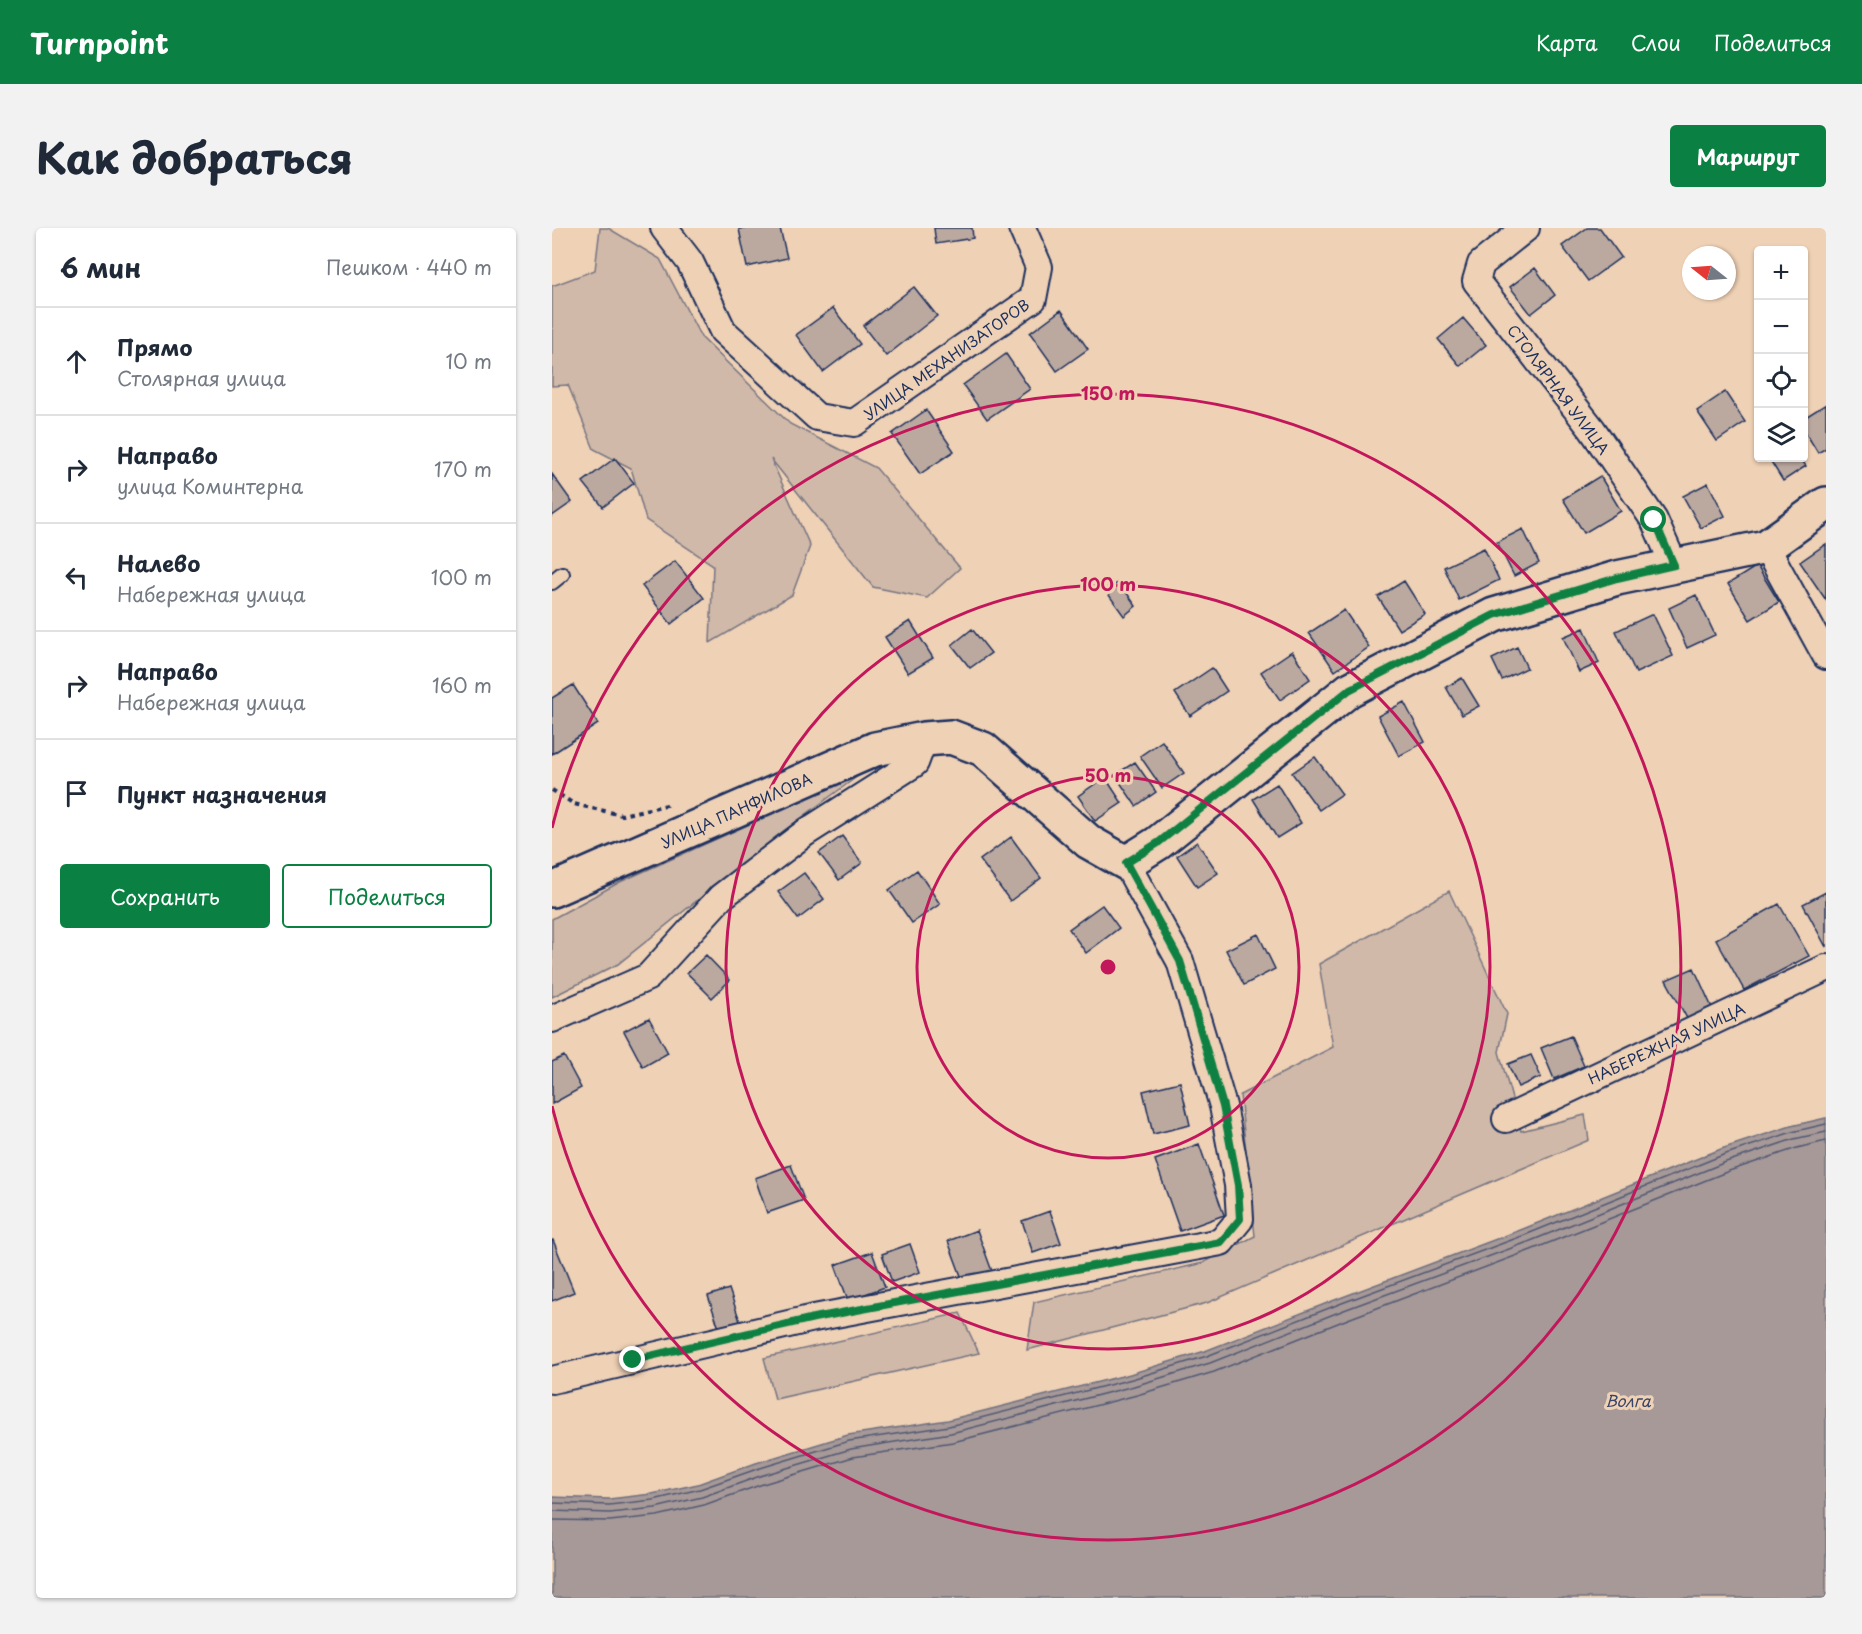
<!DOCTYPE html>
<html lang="ru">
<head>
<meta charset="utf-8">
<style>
	body { margin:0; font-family:"Playpen Sans",sans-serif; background:#f2f2f3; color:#1f2937 }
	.controls { position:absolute; right:18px; top:18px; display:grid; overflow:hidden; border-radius:6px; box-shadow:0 2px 4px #0004 }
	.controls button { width:54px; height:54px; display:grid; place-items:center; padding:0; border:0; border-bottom:2px solid #e0e1e3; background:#fff; color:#1f2937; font:30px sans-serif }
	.compass { position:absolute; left:1130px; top:18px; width:54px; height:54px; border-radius:50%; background:#fff; box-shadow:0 2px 4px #0004; rotate:287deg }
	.stop { position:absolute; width:18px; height:18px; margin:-14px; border:4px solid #0b8043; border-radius:50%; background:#fff }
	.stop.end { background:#0b8043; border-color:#fff; box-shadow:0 2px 6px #0008 }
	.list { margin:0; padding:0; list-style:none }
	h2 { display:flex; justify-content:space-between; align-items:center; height:78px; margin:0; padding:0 24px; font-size:26px }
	h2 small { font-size:20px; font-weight:400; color:#747a83 }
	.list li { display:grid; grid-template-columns:39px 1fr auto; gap:18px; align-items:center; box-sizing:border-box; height:108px; padding:0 24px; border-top:2px solid #e0e1e3 }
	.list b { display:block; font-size:22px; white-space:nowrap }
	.list p { margin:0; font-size:20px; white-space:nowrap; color:#747a83 }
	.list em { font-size:20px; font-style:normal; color:#747a83 }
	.actions { display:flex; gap:12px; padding:18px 24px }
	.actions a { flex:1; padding:14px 0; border:2px solid #0b8043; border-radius:6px; text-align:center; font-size:21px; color:#0b8043 }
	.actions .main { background:#0b8043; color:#fff }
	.icon { flex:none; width:33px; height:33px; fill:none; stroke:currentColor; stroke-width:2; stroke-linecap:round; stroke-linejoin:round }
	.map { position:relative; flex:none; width:1274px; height:1370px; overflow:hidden; border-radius:6px }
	header { display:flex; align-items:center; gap:36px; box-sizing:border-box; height:84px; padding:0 30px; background:#0b8043; color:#fff }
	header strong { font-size:28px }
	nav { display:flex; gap:33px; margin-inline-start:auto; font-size:21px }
	.intro { display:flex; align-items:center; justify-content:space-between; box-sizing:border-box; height:144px; padding:0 36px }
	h1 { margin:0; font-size:42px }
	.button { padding:15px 27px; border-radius:6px; background:#0b8043; color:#fff; font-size:21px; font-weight:700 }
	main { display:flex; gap:36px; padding:0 36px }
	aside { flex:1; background:#fff; border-radius:6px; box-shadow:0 2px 4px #0004 }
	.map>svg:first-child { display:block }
</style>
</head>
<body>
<header>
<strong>Turnpoint</strong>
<nav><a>Карта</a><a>Слои</a><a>Поделиться</a></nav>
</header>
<div class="intro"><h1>Как добраться</h1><a class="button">Маршрут</a></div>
<main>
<aside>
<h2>6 мин<small>Пешком · 440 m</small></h2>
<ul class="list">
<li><svg class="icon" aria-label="ahead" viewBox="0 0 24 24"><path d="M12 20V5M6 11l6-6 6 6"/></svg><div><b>Прямо</b><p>Столярная улица</p></div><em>10 m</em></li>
<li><svg class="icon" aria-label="right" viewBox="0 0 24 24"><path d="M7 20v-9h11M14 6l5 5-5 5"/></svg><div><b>Направо</b><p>улица Коминтерна</p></div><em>170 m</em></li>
<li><svg class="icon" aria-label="left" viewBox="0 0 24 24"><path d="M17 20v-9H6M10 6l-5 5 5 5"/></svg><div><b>Налево</b><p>Набережная улица</p></div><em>100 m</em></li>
<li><svg class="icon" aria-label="right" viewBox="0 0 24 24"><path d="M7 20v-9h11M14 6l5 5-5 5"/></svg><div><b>Направо</b><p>Набережная улица</p></div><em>160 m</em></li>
<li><svg class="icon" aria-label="arrive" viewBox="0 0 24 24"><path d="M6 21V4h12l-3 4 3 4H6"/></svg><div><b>Пункт назначения</b></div></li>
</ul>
<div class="actions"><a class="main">Сохранить</a><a>Поделиться</a></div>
</aside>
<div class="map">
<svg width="1274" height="1370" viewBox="0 0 1274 1370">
	<rect width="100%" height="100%" fill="#efd1b5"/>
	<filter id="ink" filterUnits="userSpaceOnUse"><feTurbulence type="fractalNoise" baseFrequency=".0167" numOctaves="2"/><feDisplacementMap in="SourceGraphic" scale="12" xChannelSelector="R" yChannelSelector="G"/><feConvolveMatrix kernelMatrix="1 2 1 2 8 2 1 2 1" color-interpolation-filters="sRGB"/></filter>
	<g filter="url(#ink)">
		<path fill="#d0b9a8" stroke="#767483" stroke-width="1.5" d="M48,0H56L108,31L149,109L238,196L324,240L408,340L375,370L321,359L219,231L258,318L240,367L158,415L161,337L94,292L79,240L42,221L16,157L0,158V58L43,42Z
			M306,548L230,604L66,736L0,769V691L68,654Z
			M897,663L955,786L947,824L969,903L1033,887L1037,912L655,1075L475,1122L482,1074L651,1035L703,1008L688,867L781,819L767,736Z
			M408,1085L427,1125L223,1171L212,1130Z"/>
		<path fill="#a69997" stroke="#6e6f80" stroke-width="1.5" d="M1274,890V1370H0V1269L57,1271L100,1266L146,1256L204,1235L296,1207L396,1192L578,1146L653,1123L788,1070L971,1001L1169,921L1239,898Z"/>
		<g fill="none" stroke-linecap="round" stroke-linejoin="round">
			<path stroke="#535975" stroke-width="1.5" d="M0,1275L57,1277L101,1272L148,1261L205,1241L297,1213L397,1198L580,1151L655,1128L790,1075L973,1007L1171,927L1240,904L1274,896
				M0,1283L58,1285L103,1280L150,1269L208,1248L299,1221L399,1205L582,1158L658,1135L792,1082L976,1014L1174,934L1242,911L1274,904
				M0,1292L58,1293L105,1288L152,1277L211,1256L301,1229L401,1214L585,1167L662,1144L796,1091L979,1022L1177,943L1245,920L1274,913"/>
		</g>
		<path fill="#bba9a0" stroke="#1b2f5e" stroke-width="1.5" d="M193,0H228L235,30L195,39L187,1Z
			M382,0H420L421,10L384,16Z
			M1035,0H1048L1069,29L1036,53L1010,18Z
			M983,40L1003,67L979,86L958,59Z
			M362,59L385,88L334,128L311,98Z
			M281,80L308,116L271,144L244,107Z
			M509,82L536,121L505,143L478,105Z
			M911,90L934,117L908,138L886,111Z
			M454,126L478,161L435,191L411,157Z
			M1173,164L1193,194L1165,213L1145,183Z
			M1274,176V220L1266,225L1252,202V190Z
			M374,182L402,223L368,246L340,206Z
			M63,230L82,255L51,279L31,254Z
			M1221,230H1248L1254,238L1231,253L1218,232Z
			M0,246L20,274L0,288Z
			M1048,248L1069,283L1032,305L1011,271Z
			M1156,255L1173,288L1149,300L1131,268Z
			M971,301L987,335L962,348L945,314Z
			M1274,316V372L1248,334Z
			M932,320L947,352L907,372L892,339Z
			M123,333L152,370L119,396L90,358Z
			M1205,338L1227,374L1198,392L1176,356Z
			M852,353L873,386L847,402L826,369Z
			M567,354L584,378L572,388L554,363Z
			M1144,367L1163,407L1135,420L1117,380Z
			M792,382L817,419L783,443L757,405Z
			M1101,386L1121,428L1084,445L1064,403Z
			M358,393L381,430L356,445L333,409Z
			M1032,400L1047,435L1027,444L1011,409Z
			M420,401L439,425L418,440L400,417Z
			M965,419L975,440L950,452L940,431Z
			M740,423L758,451L728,472L709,444Z
			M660,440L675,463L638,488L623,465Z
			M910,450L927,478L910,487L894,459Z
			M21,457L46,496L0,526V470Z
			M852,474L873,514L847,528L826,488Z
			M610,513L632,545L610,560L588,528Z
			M763,529L790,566L767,582L740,545Z
			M583,534L604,564L584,578L563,547Z
			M553,549L570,575L543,593L526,568Z
			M725,556L749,595L725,610L701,571Z
			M290,608L310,635L287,652L267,625Z
			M459,609L489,650L458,673L428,632Z
			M645,614L666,645L645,659L625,628Z
			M365,642L388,676L360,695L337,662Z
			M252,645L272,671L246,691L226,664Z
			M1274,664V719L1251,676Z
			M1227,676L1257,728L1192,762L1164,711Z
			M550,677L567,700L534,725L517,701Z
			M706,706L723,741L692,757L674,722Z
			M154,727L178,752L160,770L135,745Z
			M1142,740L1161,782L1137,794L1114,752Z
			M97,790L116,825L91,839L72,803Z
			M1019,808L1032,838L1002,851L989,820Z
			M979,827L989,849L966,859L956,836Z
			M12,828L29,860L0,876V834Z
			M628,854L638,897L601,906L591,863Z
			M647,916L672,987L628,1003L603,932Z
			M239,937L252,972L215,985L203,950Z
			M498,983L509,1015L481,1025L470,993Z
			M425,1002L441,1046L412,1056L396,1013Z
			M0,1012H1L22,1064L0,1073Z
			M358,1016L368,1044L340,1054L330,1026Z
			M320,1024L333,1059L296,1072L283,1037Z
			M177,1061L189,1096L168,1103L156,1068Z"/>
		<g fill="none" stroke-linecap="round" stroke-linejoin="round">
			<g stroke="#1b2f5e" stroke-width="18">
				<path id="lane" d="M0,354L10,346"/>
			</g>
			<g stroke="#1b2f5e" stroke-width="30">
				<path id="street" d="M112,0L138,34L171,103L265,189L302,195L481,71L487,39L470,0
					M974,0L929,36L924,53L1040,201L1102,292L1122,337
					M1214,319L1274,428
					M0,791L96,749L169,669L253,605L363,535L372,511
					M954,891L1274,740
					M0,1152L262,1090L669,1014L688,991L686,957L671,878L628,733L574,635"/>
			</g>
			<g stroke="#1b2f5e" stroke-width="38">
				<path id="secondary" d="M0,662L323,521L372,511L399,509L431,521L537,614L574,635L606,615L797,462L942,387L1065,350L1214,319L1274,276"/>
			</g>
			<path stroke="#1b2f5e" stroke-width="4" stroke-dasharray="4.5 4.5" stroke-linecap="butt" d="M0,562L22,576L70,587L119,576"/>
			<use href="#lane" stroke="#efd1b5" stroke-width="14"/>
			<use href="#street" stroke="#efd1b5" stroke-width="26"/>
			<use href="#secondary" stroke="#efd1b5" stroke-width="33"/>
		</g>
	</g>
	<g fill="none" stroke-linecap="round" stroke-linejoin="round" filter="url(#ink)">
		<path stroke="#0b8043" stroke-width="8" d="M81,1132L262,1090L669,1014L688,991L686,957L671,878L628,733L574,635L606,615L797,462L942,387L1065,350L1122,337L1102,292"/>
	</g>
	<g fill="none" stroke="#c2185b" stroke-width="3">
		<circle cx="556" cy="739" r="191"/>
		<circle cx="556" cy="739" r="382"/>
		<path d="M0 600A573 573 0 1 1 0 878"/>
	</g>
	<g text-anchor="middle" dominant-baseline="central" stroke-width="6" stroke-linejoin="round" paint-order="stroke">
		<g font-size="15" fill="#1b2f5e" stroke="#efd1b5">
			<text transform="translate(394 131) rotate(-35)">УЛИЦА МЕХАНИЗАТОРОВ</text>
			<text transform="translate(1007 161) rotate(53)">СТОЛЯРНАЯ УЛИЦА</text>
			<text transform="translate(184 582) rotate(-24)">УЛИЦА ПАНФИЛОВА</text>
			<text transform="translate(1114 815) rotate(-25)">НАБЕРЕЖНАЯ УЛИЦА</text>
		</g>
		<g font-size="16" font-style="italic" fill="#374469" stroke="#efd1b5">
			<text x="1076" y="1172">Волга</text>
		</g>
	</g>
	<circle cx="556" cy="739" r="9" fill="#c2185b" stroke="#efd1b5" stroke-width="3"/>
	<g font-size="18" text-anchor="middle" font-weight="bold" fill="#c2185b" stroke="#efd1b5" stroke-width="6" stroke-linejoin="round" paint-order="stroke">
		<text x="556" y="172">150 m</text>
		<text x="556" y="363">100 m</text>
		<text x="556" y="554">50 m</text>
	</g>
</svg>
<div class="controls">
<button>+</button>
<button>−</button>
<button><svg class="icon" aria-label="locate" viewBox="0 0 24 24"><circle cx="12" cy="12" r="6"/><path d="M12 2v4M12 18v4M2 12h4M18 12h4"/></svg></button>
<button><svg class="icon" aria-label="layers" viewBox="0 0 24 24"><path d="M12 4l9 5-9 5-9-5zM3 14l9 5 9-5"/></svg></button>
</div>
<svg class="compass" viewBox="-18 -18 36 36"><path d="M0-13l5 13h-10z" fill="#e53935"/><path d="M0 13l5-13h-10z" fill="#747a83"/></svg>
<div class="stop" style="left:1102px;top:292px"></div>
<div class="stop end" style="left:81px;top:1132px"></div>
</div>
</main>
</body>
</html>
